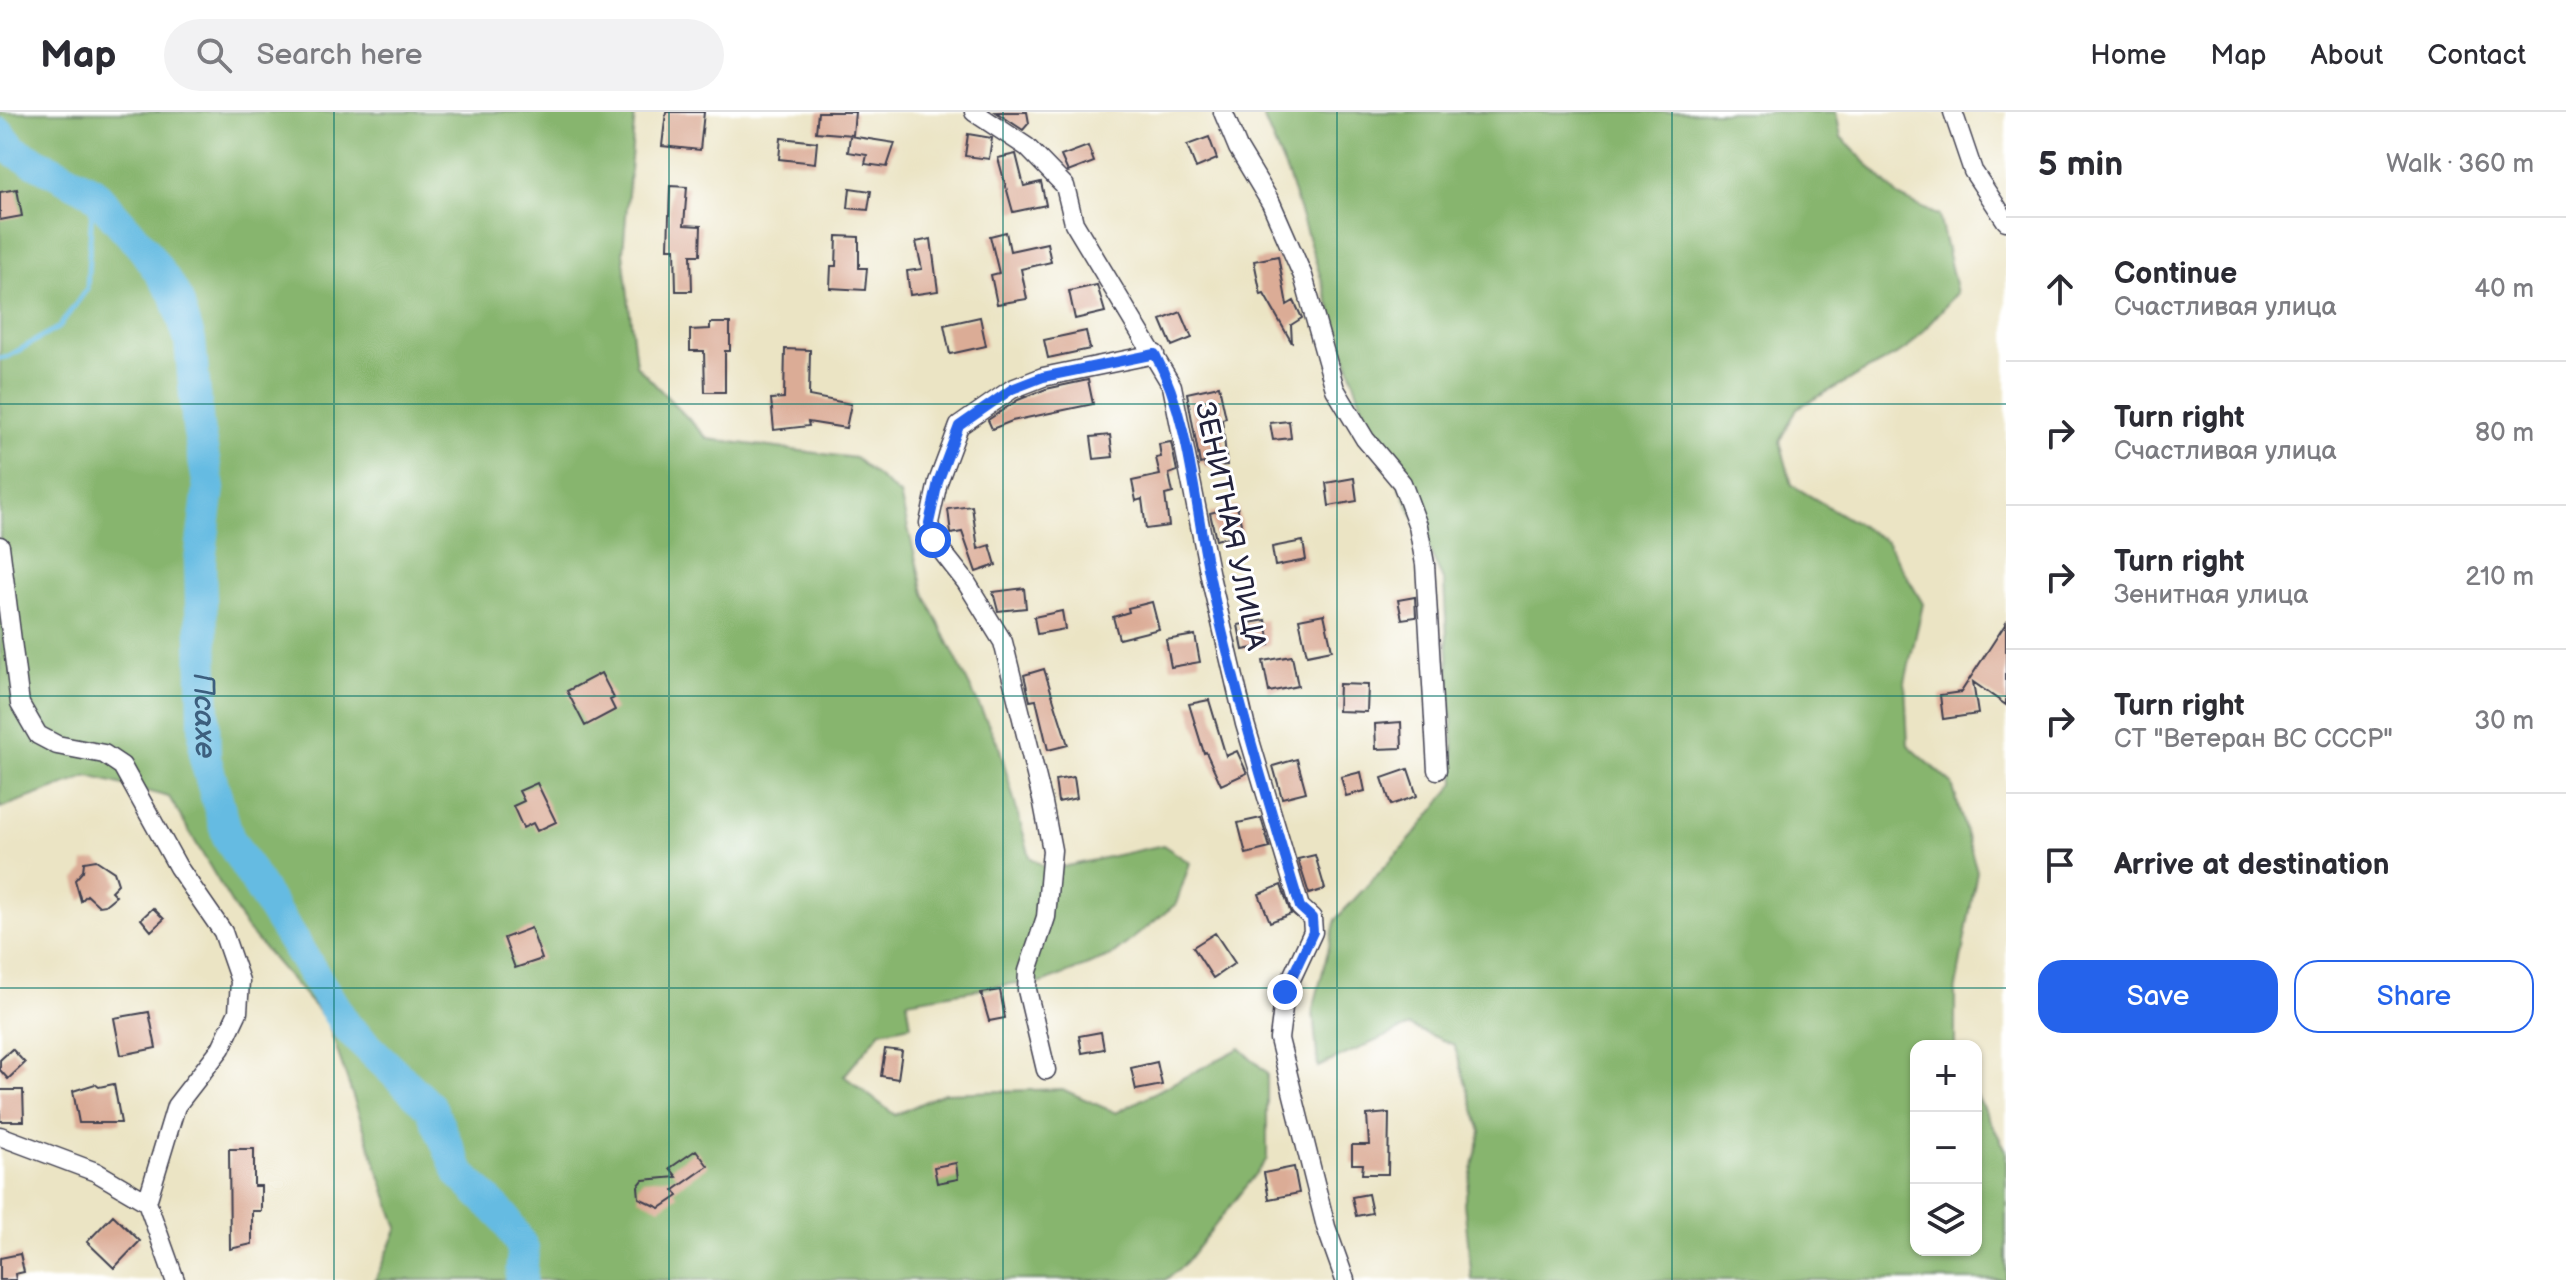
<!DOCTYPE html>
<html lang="en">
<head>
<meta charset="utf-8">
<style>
	body { margin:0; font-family:"Balsamiq Sans",sans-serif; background:#f2f2f3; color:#2b2b33 }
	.controls { position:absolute; right:24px; bottom:24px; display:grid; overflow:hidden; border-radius:16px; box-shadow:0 2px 6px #0004 }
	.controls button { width:72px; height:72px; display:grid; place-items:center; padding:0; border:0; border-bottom:2px solid #e1e1e2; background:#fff; color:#2b2b33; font:40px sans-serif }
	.stop { position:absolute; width:24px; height:24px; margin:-18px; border:6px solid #2563eb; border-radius:50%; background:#fff }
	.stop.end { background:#2563eb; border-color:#fff; box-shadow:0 2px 8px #0008 }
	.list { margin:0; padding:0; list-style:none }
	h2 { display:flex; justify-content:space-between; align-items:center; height:104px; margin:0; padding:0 32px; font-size:34px }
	h2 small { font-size:26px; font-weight:400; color:#7c7c81 }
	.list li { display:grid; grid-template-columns:52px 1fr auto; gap:24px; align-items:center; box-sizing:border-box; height:144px; padding:0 32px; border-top:2px solid #e1e1e2 }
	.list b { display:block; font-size:30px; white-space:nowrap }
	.list p { margin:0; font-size:26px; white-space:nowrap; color:#7c7c81 }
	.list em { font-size:26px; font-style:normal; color:#7c7c81 }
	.actions { display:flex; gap:16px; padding:24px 32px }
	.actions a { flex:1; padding:18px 0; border:2px solid #2563eb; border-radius:24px; text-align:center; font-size:28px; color:#2563eb }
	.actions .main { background:#2563eb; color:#fff }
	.icon { flex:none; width:44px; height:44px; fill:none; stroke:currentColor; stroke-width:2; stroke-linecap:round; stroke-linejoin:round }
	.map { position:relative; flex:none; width:2006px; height:1168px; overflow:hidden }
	header { display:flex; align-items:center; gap:48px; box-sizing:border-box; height:112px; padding:0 40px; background:#fff; border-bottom:2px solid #e1e1e2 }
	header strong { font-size:38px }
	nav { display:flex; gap:44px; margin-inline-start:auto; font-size:28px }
	.search { width:560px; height:72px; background:#f2f2f3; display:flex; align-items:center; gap:20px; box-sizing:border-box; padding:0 28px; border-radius:44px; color:#7c7c81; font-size:30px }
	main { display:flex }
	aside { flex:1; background:#fff }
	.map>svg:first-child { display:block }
</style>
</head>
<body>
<header>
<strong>Map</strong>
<div class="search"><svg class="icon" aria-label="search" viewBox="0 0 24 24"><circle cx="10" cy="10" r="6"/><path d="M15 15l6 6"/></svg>Search here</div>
<nav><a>Home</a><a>Map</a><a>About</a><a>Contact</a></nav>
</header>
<main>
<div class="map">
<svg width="2006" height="1168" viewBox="0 0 2006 1168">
	<rect width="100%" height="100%" fill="#fff"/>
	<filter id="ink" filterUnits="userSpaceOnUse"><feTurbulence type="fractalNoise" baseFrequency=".0125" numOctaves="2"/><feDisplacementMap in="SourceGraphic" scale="16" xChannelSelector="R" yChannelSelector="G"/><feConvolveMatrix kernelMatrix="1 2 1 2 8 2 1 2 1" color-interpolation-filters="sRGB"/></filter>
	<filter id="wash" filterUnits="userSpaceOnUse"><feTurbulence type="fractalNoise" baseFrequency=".006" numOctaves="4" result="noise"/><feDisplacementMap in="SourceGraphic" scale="32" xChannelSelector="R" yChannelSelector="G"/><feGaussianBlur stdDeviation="1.8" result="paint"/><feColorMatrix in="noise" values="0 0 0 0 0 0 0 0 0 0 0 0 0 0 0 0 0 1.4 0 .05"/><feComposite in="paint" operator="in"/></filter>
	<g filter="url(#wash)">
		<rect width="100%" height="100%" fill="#ebe4c4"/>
		<path fill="#87b56e" stroke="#546c54" stroke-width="2" d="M0,0H635L623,140L636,253L708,327L855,346L900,383L924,481L999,634L1030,745L1049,758L1163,733L1190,751L1176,792L1111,844L1039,872L1017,871L907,889L911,913L881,919L844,964L895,1003L944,981L1062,977L1116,1001L1240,936L1267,961V1047L1184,1153L1165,1168H375L398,1116L327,909L246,816L169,685L89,664L0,696Z
			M1261,0H1836L1841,25L1898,84L1939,104L1957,181L1907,237L1797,296L1780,330L1792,373L1887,430L1923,492L1905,570L1908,633L1952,672L1977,759L1955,881V934H1916V1138H1976V983L2006,1038V1168H1472L1464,1091L1481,1020L1454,933L1409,914L1318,955L1313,898L1336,807L1415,722L1455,671L1444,470L1361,291L1289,66Z"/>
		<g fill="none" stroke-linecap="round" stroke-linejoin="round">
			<path stroke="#65bbe2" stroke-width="5" d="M0,246L9,244L59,215L87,177L93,80"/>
			<path stroke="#65bbe2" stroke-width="32" id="s1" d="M0,22L14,39L93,80L143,136L176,184L190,229L198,315L209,376L200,449L205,646L228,725L346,914L431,996L460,1062L504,1105L523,1136L521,1168"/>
		</g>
		<g id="blocks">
			<path fill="#dbac96" d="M666,0H704L700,38L662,34Z
				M818,0H855L853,23L816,20Z
				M996,0H1027L1029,11L1023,18Z
				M968,22L992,26L989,47L965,44Z
				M850,24L895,31L887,55L865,52L867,43L848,40Z
				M1209,25L1217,47L1196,56L1187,33Z
				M781,26L817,30L815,51L779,47Z
				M1088,34L1094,50L1068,60L1061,44Z
				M1016,42L1024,74L1041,70L1046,93L1013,100L998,46Z
				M670,74L687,75L684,113L701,114L700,143H691L692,179H676L675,136H668Z
				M850,76L871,79L868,98L848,96Z
				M17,77L22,104L0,108V80Z
				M1006,120L1010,139L1047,131L1051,150L1021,157L1027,187L997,192L991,163L999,161L990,124Z
				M837,124L859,125V156H867L865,178L830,176L831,154H836Z
				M931,127L938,179L910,183L907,159L922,157L916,130Z
				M1278,144L1287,193L1294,189L1302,206L1291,213L1292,231L1264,182L1261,183L1254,149Z
				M1097,173L1105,200L1075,207L1069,179Z
				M1181,200L1192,226L1172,234L1161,208Z
				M980,205L986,234L950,242L944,213Z
				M710,211H730V239H725V280H705L704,239H690V218L710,217Z
				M1086,219L1090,237L1048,246L1044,228Z
				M785,237L810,238L809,284L851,292L846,316L808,310L809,314L774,318L771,287L784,286Z
				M1088,268L1093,292L1012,309L992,317L988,308L1018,288L1046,277Z
				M1219,274L1226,306L1222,307L1227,353L1205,355L1204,351L1200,352L1187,281Z
				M1289,309L1291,326L1273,328L1270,311Z
				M1110,323L1113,345L1094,347L1091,325Z
				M1171,330L1177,359L1169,362L1173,381L1165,383L1169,414L1146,417L1142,387L1136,389L1132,369L1160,363L1156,346L1161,345L1159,332Z
				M1354,366L1357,389L1329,394L1326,371Z
				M972,394L978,437L990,433L996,453L976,460L962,420L951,422L948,397Z
				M1237,394L1243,421L1216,428L1210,401Z
				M1303,429L1306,448L1275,454L1272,435Z
				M1024,476L1026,496L998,499L993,480Z
				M1415,485L1416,505L1402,507L1398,488Z
				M1152,490L1159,517L1119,527L1113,505L1129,500L1128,496Z
				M1062,499L1065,517L1037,522L1034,505Z
				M1324,502L1332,538L1307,543L1299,507Z
				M1266,508L1270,533L1243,538L1238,513Z
				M2006,511V593L1973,570L1978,602L1943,607L1940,583L1961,580Z
				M1195,523L1200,550L1171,555L1166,528Z
				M1292,544L1298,574L1269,580L1263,549Z
				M1044,557L1068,633L1048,638L1036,588L1030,589L1024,563Z
				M601,561L614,586L610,588L615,598L585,614L567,579Z
				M1339,572L1368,573L1367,600L1338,599Z
				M1209,588L1226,644L1237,639L1247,661L1221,673L1206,640L1204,641L1189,592Z
				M1401,610L1402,636L1376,637L1375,612Z
				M1297,647L1306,680L1282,686L1273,654Z
				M1408,657L1417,684L1391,693L1382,666Z
				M1361,660L1365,679L1346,684L1341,665Z
				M1074,665L1077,686L1058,690L1055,668Z
				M537,671L556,710L537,719L533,711L523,716L513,694L524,689L519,679Z
				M1261,706L1270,736L1246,742L1238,711Z
				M1315,743L1325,777L1309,782L1298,747Z
				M96,748L114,760L118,772L111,779L116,784L105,793L99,794L87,783L81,789L75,768L83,759L84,750Z
				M1281,773L1291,802L1270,810L1259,782Z
				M153,796L164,807L151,819L141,807Z
				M531,816L542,847L515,856L504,826Z
				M1215,821L1235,851L1213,866L1193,835Z
				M1000,878L1005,906L989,909L981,881Z
				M149,900L156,936L121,943L114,906Z
				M1101,920L1104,937L1082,941L1079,924Z
				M12,937L25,951L8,967L0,958V948Z
				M885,937L902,939L898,967L881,964Z
				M1157,950L1162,973L1136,978L1131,956Z
				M95,972L99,975L114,972L121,1011H79L73,979Z
				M0,978H23L24,1009H0Z
				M1389,1001L1388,1062H1362L1363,1052H1352V1033H1369L1367,1003Z
				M229,1037H254V1074H261V1099H252V1132L230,1137Z
				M696,1038L708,1054L674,1078L678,1084L660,1096L639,1086L638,1074L643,1068L677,1065L670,1056Z
				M956,1051L958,1067L937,1071L934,1055Z
				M1294,1055L1299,1081L1269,1087L1264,1061Z
				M1368,1082L1372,1101L1356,1104L1352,1085Z
				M113,1103L140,1129L114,1156L87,1130Z
				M20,1142L24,1160L15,1162L16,1168H0V1146Z"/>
		</g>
	</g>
	<g filter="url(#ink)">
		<use href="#blocks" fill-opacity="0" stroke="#403f50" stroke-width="2"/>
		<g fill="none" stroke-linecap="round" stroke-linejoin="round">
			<g stroke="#403f50" stroke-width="21">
				<path id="minor" d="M974,0L1027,35L1065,74L1074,111L1172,274L1210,464L1245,612L1300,795L1312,806L1313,820L1285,880L1279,927L1326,1115L1345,1168
					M1223,0L1238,36L1271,91L1303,164L1335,277L1365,327L1402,371L1418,414L1425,452L1437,658
					M1953,0L1973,59L2006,109
					M0,434L20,592L38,623L57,633L104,642L122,654L178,755L223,820L240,869L238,900L221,936L176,994L147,1090
					M1046,958L1027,878L1028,859L1046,805L1052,738L1043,691L1003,530L966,470L933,428L929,411L938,370L959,314L1012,277L1043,265L1155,242
					M0,1024L96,1060L147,1090L175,1168"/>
			</g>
			<use href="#minor" stroke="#fff" stroke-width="18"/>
		</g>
	</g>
	<g fill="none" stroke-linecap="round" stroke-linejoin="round" filter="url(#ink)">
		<path stroke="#2563eb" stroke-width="10" d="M933,428L929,411L938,370L959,314L1012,277L1043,265L1155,242C1191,310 1194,392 1210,466C1234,577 1267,686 1300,795L1312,806L1313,820L1285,880"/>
	</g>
	<path fill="none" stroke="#0f766e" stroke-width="2" stroke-opacity="0.55" d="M334,0V1168M669,0V1168M1003,0V1168M1337,0V1168M1672,0V1168M0,292H2006M0,584H2006M0,876H2006"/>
	<g text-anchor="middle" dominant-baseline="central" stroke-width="6" stroke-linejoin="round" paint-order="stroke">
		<g font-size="28" fill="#22223b" stroke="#fff">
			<text transform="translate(1230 414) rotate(78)">ЗЕНИТНАЯ УЛИЦА</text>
		</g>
		<g font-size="30" font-style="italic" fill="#3d5f7e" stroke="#fff">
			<text stroke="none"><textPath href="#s1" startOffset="668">Псахе</textPath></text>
		</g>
	</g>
</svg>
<div class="controls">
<button>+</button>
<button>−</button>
<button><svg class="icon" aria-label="layers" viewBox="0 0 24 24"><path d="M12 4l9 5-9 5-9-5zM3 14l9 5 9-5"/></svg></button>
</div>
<div class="stop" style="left:933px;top:428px"></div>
<div class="stop end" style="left:1285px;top:880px"></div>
</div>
<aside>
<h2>5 min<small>Walk · 360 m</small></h2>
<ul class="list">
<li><svg class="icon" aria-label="ahead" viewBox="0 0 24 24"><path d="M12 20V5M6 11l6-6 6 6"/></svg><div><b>Continue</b><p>Счастливая улица</p></div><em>40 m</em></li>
<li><svg class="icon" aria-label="right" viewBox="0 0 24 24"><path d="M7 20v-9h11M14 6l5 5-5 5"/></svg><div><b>Turn right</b><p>Счастливая улица</p></div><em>80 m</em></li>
<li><svg class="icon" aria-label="right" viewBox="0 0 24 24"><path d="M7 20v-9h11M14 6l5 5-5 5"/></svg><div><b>Turn right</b><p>Зенитная улица</p></div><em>210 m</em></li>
<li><svg class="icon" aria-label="right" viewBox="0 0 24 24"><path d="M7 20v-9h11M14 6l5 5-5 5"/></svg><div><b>Turn right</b><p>СТ &quot;Ветеран ВС СССР&quot;</p></div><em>30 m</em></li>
<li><svg class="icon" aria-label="arrive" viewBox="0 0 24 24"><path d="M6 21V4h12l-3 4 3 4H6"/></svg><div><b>Arrive at destination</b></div></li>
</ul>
<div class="actions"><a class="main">Save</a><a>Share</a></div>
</aside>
</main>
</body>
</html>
